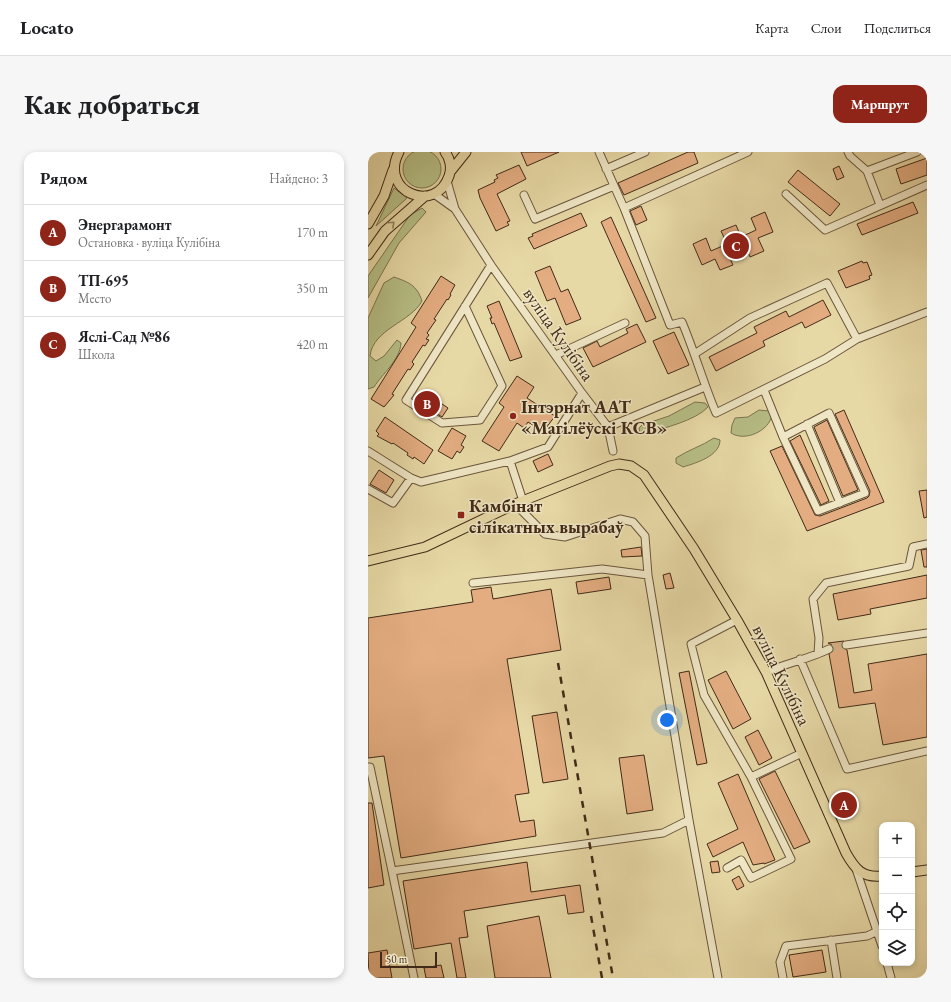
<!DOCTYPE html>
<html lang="ru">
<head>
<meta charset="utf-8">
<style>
	body { margin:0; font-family:"EB Garamond",serif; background:#f6f6f6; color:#202124 }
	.controls { position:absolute; right:12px; bottom:12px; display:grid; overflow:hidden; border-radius:8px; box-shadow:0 2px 6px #0003 }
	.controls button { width:36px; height:36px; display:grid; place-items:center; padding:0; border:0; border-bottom:1px solid #e0e0e0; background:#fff; color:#202124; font:20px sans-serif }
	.scale { position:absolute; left:12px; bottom:10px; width:57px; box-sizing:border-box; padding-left:4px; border:2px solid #412a18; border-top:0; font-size:11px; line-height:14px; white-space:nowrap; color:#412a18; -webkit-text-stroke:3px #efe6c5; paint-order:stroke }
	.you { position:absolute; left:299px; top:568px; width:14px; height:14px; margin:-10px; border:3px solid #fff; border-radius:50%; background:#1a73e8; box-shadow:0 0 0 6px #1a73e833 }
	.badge { display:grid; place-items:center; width:26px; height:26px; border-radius:50%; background:#8f2418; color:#fff; font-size:13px; font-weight:700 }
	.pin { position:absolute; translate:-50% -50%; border:2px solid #fff; box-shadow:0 1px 4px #0006 }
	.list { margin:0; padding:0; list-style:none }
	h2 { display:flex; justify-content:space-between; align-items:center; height:52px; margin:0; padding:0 16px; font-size:17px }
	h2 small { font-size:13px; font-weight:400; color:#757577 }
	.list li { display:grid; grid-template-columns:26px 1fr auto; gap:12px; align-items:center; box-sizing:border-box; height:56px; padding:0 16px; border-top:1px solid #e0e0e0 }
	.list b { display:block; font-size:15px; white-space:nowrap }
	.list p { margin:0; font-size:13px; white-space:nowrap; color:#757577 }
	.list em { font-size:13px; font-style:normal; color:#757577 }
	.icon { flex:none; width:22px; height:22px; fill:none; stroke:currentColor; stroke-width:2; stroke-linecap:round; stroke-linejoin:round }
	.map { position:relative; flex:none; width:559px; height:826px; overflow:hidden; border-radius:12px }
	header { display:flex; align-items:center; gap:24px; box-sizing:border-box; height:56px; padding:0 20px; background:#fff; border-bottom:1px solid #e0e0e0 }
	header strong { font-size:19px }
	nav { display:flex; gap:22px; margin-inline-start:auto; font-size:14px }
	.intro { display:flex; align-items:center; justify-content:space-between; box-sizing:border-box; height:96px; padding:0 24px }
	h1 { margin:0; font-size:28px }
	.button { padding:10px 18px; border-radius:12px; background:#8f2418; color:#fff; font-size:14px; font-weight:700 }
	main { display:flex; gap:24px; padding:0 24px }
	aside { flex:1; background:#fff; border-radius:12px; box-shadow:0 2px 6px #0003 }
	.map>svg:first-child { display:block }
</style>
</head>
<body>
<header>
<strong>Locato</strong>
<nav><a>Карта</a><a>Слои</a><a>Поделиться</a></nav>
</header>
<div class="intro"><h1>Как добраться</h1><a class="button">Маршрут</a></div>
<main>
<aside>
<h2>Рядом<small>Найдено: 3</small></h2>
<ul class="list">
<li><span class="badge">A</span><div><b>Энергарамонт</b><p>Остановка · вуліца Кулібіна</p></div><em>170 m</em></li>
<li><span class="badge">B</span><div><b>ТП-695</b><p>Место</p></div><em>350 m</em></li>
<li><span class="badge">C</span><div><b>Яслі-Сад №86</b><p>Школа</p></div><em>420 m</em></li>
</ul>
</aside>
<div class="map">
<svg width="559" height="826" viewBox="0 0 559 826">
	<rect width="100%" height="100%" fill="#e7d9a6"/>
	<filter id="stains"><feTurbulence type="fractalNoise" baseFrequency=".005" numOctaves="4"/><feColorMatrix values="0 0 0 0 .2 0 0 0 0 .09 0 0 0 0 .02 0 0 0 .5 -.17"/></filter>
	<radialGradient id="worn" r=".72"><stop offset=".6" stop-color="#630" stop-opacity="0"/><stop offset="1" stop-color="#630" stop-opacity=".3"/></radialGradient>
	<path fill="#b7bf86" stroke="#7c744f" d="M35 17a19 19 0 1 1 38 0a19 19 0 1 1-38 0Z
		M26,36L39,46L8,74Z
		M54,56L58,60L31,91L0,146V124L42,63Z
		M26,125C40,130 49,133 54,149C43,170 5,177 2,204L8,209L16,204L29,188L33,191C32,208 14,222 6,235L0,237V166L16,131Z
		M327,250L337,251L340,255C327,269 297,275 279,282L272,281L271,276L274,273L301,264Z
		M391,258L401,259L404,263C401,279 377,290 363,281L364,273L367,266L380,265Z
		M346,286L352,288C352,304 328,311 315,315L308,311V306C320,298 334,294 346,286Z"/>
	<path fill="#e3ad81" stroke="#412a18" d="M153,0H191L159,14Z
		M320,0H326L330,11L256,43L250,31Z
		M559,6V23L533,32L528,17Z
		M151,13L158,27L129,42L142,69L139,70L141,73L128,79L112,46L110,38L127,30L126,28L130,26L128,23Z
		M471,14L476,25L469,28L465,17Z
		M430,18L472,52L462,64L420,30Z
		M545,50L550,61L494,83L489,72Z
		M273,54L279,68L268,73L262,59Z
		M397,60L405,80L390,86L396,99L382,105L377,93L359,100L365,113L352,118L347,107L334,113L325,92L338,86L343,99L359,92L353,79L368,73L373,85L388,78L383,66Z
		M213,61L219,74L166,97L160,86L165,84L164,82Z
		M243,65L288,166L278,170L233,70Z
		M494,109L495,111L499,110L504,123L501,124L502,127L478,136L470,119Z
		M182,114L193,140L200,137L213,167L198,173L187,146L179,149L167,120Z
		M73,124L87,133L82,142L83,143L80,148L79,147L66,167L68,168L59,181L61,183L58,187L61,188L57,194L55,193L44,210L46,212L42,218L40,217L24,242L26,243L16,255L3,247L48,175L43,171Z
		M455,148L463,163L437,176L434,170L395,189L397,194L348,219L341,205L389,181L386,175L418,159L421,165Z
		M131,149L154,205L142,209L126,171L124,172L122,166H124L119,154Z
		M269,172L278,190L225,215L215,196L229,189L232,195L260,181L258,177Z
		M306,180L321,213L300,222L285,189Z
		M149,224L166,235L159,246L187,264L175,280L160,270L156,276L149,271L131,299L114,289L136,255L131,251Z
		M56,246L65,252L68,248L80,256L74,265L53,251Z
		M476,258L516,350L439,379L402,299L414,294L447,363L452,364L499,346L501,344L502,339L467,262Z
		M17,265L65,298L56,312L46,305L45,307L39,303L40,301L25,291L24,292L9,284L11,282L8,279Z
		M459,268L490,338L475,344L446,275Z
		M84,276L98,284L93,293L96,295L92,301L89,299L84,307L70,299Z
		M432,283L461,349L453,353L422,289Z
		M180,302L185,313L170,320L165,309Z
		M11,318L26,328L18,341L2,332Z
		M559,338V365L556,366L551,339Z
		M273,395L274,404L254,405L253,398Z
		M559,397V415H556L553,398Z
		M302,421L306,436L298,437L295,423Z
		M559,423V446L502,457L503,462L470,468L465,442Z
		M241,425L243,437L210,442L208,430Z
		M123,435L125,447L183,437L193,498L139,507L161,641L147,643L152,670L166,668L168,684L33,706L16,604L0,606V466L105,450L103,438Z
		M476,489L473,494L479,498L486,541L504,538L500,512L559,502V585L515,593L507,551L471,556L461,502L466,497L464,493L460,491Z
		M321,519L339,611L329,613L311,521Z
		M358,519L383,567L365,577L340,528Z
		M189,560L200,627L175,631L164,564Z
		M390,578L404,606L391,613L377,585Z
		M276,603L285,658L259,662L251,606Z
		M407,619L442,690L426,697L391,627Z
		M370,622L407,708L396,712V711L385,713L375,690L345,705L339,692L370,677L350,631Z
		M0,651H4L16,733L0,736Z
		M350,709L352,720L344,721L342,710Z
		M159,710L163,740L212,733L216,760L200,762L197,743L96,759L100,785L91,786L98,826H89L83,791L46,797L35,729Z
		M371,724L376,734L369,738L364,728Z
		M171,764L183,826H127L119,774Z
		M19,798L24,826H1L0,801Z
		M454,798L458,820L425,825L421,803Z
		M73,813L76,826H58L56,816Z"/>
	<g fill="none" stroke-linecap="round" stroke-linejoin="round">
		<path stroke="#c6b68a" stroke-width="7" stroke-dasharray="7 3.5" stroke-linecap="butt" d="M461,497L478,493"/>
		<g stroke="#6a563c" stroke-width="9">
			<path id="minor" d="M231,0L256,56L302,173L314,170C327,201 335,230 348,261L457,207L489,187L559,160
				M480,0L482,4L499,19L512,53
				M238,17L277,0
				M499,19L549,0
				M79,29L87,57L123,113L214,241L240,275L337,235
				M66,42L87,57
				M418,42L457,78L559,33
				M156,43L167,67L246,34
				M256,56L380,0
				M97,154L134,234L112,268L74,271L38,248L123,113
				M328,201L382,166L459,131L489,187
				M188,203L257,171
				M396,238L415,285L450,359L497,341L461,261L415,285
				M439,272L472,351
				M240,275L245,299
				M0,299L43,326L53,330L142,309
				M0,337L25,351L43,326
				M155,349L142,309L180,295L214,241
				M280,423L321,668L350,826
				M105,431L234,417L280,423L277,384L265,370L252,367L197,385L177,382L147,352
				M369,468L323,492L336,543L383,625L434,601
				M478,493L559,481
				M450,502L451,486L445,447L458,431L541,414L545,395L559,392
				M432,507L479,617L559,599
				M398,520C419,511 441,507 461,497
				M0,615H2L24,719
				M359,716L373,708L383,726L423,707L383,625
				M488,717L514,794
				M463,788L469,826
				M519,811L523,826
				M46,826L24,719L295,681L321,668
				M415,826L412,810L418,794L499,784L510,779"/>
		</g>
		<g stroke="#412a18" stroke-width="11">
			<path id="major" d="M31,0C10,40 68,63 81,24C84,16 82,6 77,0
				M82,20L98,0
				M0,72L16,44L25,18
				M0,103L17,79L57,44
				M0,409L57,395L147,352L242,314L251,312L263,314L276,323L326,397L369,468L398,520L478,701C487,717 494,726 514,724
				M544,720L559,718"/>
		</g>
		<use href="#minor" stroke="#efe6c5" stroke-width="7"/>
		<use href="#major" stroke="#e7d9a6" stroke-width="9"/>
		<path stroke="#412a18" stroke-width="2.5" stroke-dasharray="7 7" stroke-linecap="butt" d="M190,511L245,826
			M223,764L234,826"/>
	</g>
	<defs><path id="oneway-chevron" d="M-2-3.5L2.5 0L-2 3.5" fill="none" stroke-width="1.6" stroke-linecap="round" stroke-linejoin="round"/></defs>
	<use stroke="#94825f" href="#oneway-chevron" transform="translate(24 72) rotate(-43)"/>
	<g fill="#8f2418" stroke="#efe6c5" stroke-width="1.5">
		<circle cx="145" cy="264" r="4"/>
		<rect x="89" y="359" width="8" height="8" rx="2"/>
	</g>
	<g text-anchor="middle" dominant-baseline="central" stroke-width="3" stroke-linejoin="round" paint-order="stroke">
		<g font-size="18" fill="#412a18" stroke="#efe6c5">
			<text transform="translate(191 182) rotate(55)">вуліца Кулібіна</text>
			<text transform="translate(414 523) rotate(64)">вуліца Кулібіна</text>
		</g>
		<g font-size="18" font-weight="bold" fill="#412a18" stroke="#efe6c5" text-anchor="start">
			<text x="153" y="254">Інтэрнат ААТ<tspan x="153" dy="21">«Магілёўскі КСВ»</tspan></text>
			<text x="101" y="353">Камбінат<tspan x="101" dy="21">сілікатных вырабаў</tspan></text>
		</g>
	</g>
	<rect width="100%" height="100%" filter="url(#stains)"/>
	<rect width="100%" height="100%" fill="url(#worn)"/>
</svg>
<div class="controls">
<button>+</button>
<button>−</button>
<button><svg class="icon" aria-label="locate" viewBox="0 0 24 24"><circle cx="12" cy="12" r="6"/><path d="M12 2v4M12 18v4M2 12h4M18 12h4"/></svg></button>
<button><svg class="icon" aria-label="layers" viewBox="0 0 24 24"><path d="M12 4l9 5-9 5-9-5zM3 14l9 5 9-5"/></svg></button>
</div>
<div class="scale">50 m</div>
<div class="you"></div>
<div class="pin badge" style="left:476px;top:653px">A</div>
<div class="pin badge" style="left:59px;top:252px">B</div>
<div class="pin badge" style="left:368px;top:94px">C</div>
</div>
</main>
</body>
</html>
